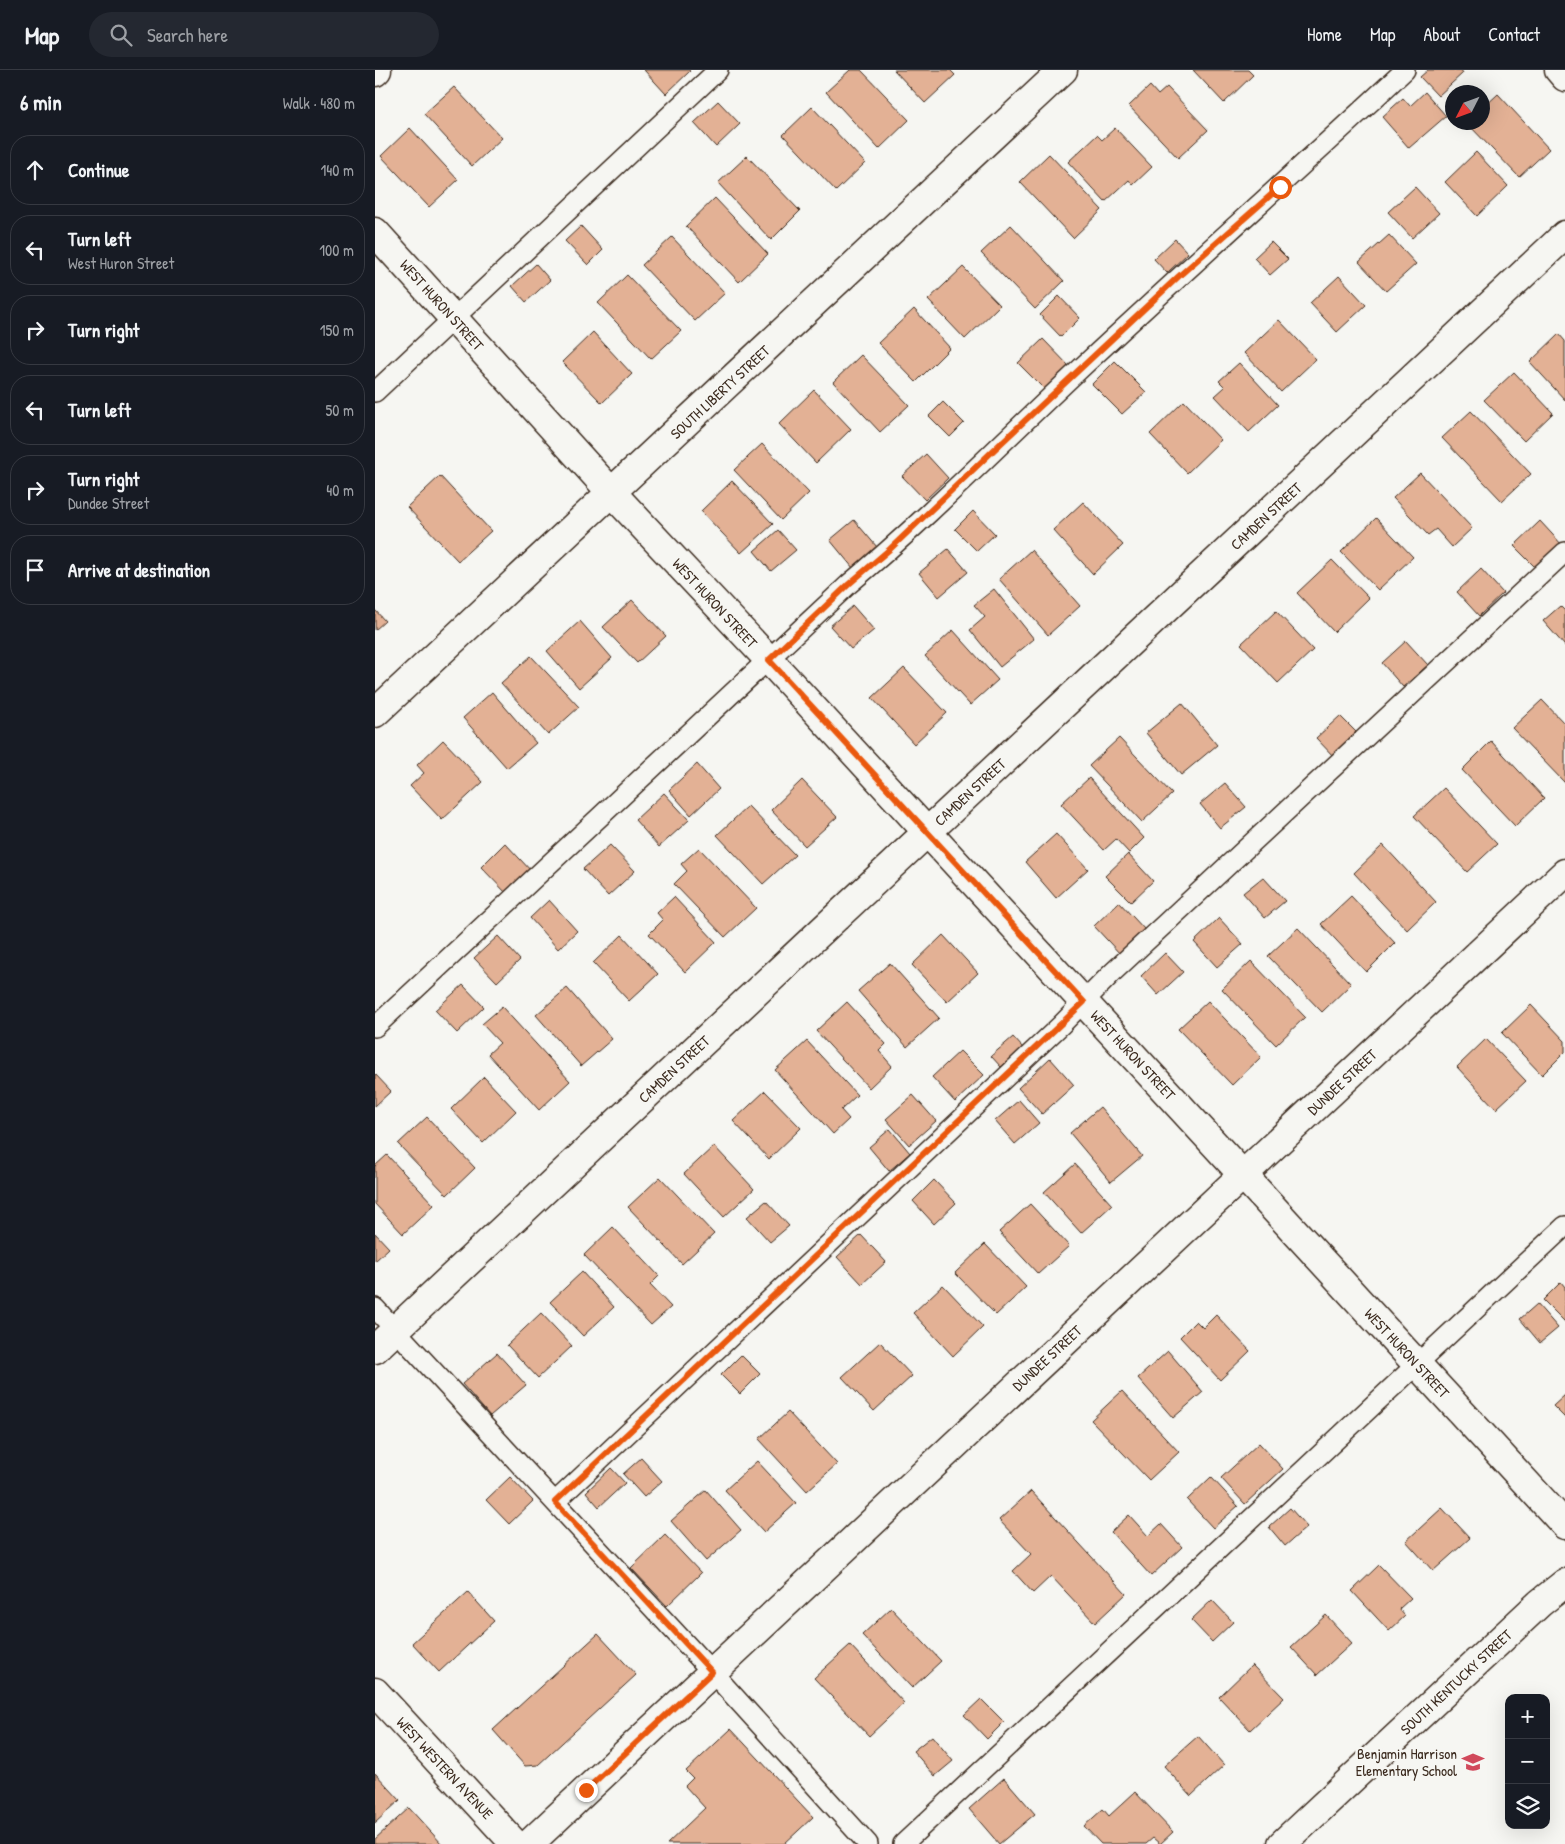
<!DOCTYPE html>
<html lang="en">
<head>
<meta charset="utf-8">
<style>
	body { margin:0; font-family:"Patrick Hand",sans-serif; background:#242831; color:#f1f3f6 }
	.controls { position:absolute; right:15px; bottom:15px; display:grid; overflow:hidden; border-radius:10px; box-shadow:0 5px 20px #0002 }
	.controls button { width:45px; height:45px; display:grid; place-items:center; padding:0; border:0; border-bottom:1px solid #363941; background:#171b24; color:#f1f3f6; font:25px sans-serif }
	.compass { position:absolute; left:1070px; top:15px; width:45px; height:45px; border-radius:50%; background:#171b24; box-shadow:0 5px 20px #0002; rotate:228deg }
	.stop { position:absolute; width:15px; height:15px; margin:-11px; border:4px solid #ea580c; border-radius:50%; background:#fff }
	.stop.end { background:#ea580c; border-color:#fff; box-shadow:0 1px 5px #0008 }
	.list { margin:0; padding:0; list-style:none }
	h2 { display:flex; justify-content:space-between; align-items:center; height:65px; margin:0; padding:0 20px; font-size:21px }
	h2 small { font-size:16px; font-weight:400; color:#9ea1a6 }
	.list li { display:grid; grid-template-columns:32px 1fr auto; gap:15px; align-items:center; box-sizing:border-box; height:70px; margin:0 10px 10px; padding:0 10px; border:1px solid #363941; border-radius:20px }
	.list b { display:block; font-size:19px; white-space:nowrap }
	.list p { margin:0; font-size:16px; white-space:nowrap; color:#9ea1a6 }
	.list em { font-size:16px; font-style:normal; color:#9ea1a6 }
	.icon { flex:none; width:28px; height:28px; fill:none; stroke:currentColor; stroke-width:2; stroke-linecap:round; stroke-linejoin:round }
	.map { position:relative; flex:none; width:1190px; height:1774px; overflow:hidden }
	header { display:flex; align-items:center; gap:30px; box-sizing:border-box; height:70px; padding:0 25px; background:#171b24; border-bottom:1px solid #363941 }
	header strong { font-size:24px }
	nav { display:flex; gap:28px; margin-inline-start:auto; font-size:18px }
	.search { width:350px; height:45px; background:#242831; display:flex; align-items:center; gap:12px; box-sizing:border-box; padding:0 18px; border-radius:28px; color:#9ea1a6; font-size:19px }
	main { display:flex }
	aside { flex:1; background:#171b24 }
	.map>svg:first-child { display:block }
</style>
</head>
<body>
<header>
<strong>Map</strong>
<div class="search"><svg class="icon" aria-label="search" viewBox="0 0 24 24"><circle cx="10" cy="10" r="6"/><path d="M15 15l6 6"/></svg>Search here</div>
<nav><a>Home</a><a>Map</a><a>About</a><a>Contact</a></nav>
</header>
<main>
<aside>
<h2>6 min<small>Walk · 480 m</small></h2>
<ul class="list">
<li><svg class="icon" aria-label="ahead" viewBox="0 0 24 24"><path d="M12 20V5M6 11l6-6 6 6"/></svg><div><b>Continue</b></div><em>140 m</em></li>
<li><svg class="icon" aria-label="left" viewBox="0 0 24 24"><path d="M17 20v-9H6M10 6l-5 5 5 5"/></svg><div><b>Turn left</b><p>West Huron Street</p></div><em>100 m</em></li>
<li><svg class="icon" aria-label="right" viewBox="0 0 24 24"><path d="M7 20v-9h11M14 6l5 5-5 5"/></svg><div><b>Turn right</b></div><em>150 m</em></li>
<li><svg class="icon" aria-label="left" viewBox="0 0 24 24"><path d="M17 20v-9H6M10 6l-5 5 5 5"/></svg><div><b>Turn left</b></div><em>50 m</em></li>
<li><svg class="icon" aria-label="right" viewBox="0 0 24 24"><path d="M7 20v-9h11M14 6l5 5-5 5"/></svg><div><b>Turn right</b><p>Dundee Street</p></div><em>40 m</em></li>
<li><svg class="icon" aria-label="arrive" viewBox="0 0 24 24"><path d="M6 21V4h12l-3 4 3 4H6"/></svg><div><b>Arrive at destination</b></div></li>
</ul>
</aside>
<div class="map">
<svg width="1190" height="1774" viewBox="0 0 1190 1774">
	<rect width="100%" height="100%" fill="#f6f6f2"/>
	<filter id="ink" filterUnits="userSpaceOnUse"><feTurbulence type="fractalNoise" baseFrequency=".02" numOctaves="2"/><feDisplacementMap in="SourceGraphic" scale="10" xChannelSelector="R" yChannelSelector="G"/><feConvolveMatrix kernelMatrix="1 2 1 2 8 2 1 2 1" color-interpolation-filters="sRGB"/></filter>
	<g filter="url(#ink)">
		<path fill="#e3b195" stroke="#3b2a1e" d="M269,0H314L315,1L291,24Z
			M475,0H486L534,50L504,79L451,22Z
			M519,0H575L580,5L550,33Z
			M818,0H873L878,5L849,33Z
			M1053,0H1086L1088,3L1063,26L1045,7Z
			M775,16L783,25L792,17L833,60L803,88L754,36Z
			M79,17L127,68L97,96L49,44Z
			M1050,22L1071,46L1034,78L1007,47L1028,28L1035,36Z
			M1123,24L1174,79L1144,107L1092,53L1108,52V38Z
			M343,31L365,54L341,77L319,53Z
			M437,37L490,93L461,121L408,65Z
			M35,58L83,110L54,137L6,86Z
			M740,58L777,97L758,115L754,110L730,132L693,92L722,65L727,70Z
			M1101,82L1133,116L1102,146L1070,112Z
			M674,84L727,140L698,168L645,112Z
			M372,86L425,141L396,170L343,113Z
			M1040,117L1064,143L1037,168L1013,142Z
			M340,128L393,184L364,212L311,156Z
			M636,155L689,211L660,239L606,183Z
			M206,156L228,180L213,195L190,171Z
			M1014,165L1041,194L1011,221L984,192Z
			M297,167L350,223L320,251L267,195Z
			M800,169L813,183L792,203L779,189Z
			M896,172L913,189L895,205L879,188Z
			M161,194L175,210L151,232L137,216Z
			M588,197L625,235L590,269L553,230Z
			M252,205L306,261L276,289L223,233Z
			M964,206L991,235L962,262L935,233Z
			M684,226L705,248L686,267L665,245Z
			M539,239L575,278L541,312L503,273Z
			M904,250L941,289L906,322L869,283Z
			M218,262L257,304L227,333L187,292Z
			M1184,264L1190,271V330L1155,292Z
			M668,269L696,298L671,321L643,293Z
			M486,285L534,335L505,362L458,312Z
			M740,291L771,322L747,344L717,314Z
			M864,293L903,335L874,362L840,326L850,317L844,311Z
			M1139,302L1178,343L1149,371L1109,330Z
			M439,320L476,359L441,393L404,354Z
			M809,331L846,370L812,403L775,364Z
			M568,332L589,353L575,367L554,346Z
			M1096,341L1156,404L1127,431L1067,368Z
			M387,374L434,423L406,450L359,400Z
			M551,384L573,408L550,430L527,406Z
			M1045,403L1097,458L1077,477L1061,459L1053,465L1018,428Z
			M65,406L116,461L83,491L32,437Z
			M357,411L398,454L366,483L326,441Z
			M708,432L748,475L718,504L678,460Z
			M598,441L620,464L602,481L580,459Z
			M1001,448L1038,487L1003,520L966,482Z
			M479,450L502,477L478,498L455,470Z
			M1165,451L1188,476L1163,500L1139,476Z
			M403,460L421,480L396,501L379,481Z
			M573,479L593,502L564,527L544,503Z
			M656,480L705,536L673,565L624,509Z
			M957,490L994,528L959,562L922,523Z
			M1106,499L1128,523L1104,546L1082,522Z
			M619,519L659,569L625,597L595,560L610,547L599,535Z
			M257,530L291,566L262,593L228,557Z
			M478,536L499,560L476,579L455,556Z
			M1185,536L1190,541V576L1168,551Z
			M0,540L10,551L0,560Z
			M901,541L938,580L903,613L866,574Z
			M205,551L237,588L204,618L172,581Z
			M578,560L623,610L595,635L550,586Z
			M1031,571L1053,595L1028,617L1007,593Z
			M156,586L204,637L173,665L126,613Z
			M529,598L572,643L539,674L497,628Z
			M117,622L161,673L132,698L88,648Z
			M1167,630L1190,654V713L1137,658Z
			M807,633L842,675L806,705L771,663Z
			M965,646L984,665L960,688L941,668Z
			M744,668L797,724L767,752L714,696Z
			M68,670L108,712L67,750L35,716L49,703L42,695Z
			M1116,671L1169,728L1140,756L1087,700Z
			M322,694L344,719L316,745L294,720Z
			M714,708L769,768L754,783L741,769L729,780L686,734Z
			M427,710L462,747L430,776L396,740Z
			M850,713L871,737L845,758L825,734Z
			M1069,718L1122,774L1092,802L1039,746Z
			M289,723L314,750L284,777L260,750Z
			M373,736L420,785L388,814L342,765Z
			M681,764L713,799L681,828L650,792Z
			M130,773L158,803L134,826L106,797Z
			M235,775L260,801L233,826L208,799Z
			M1008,775L1061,832L1032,860L979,803Z
			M324,778L381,838L350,867L299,814L312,801L306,794Z
			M753,784L778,811L756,832L730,806Z
			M888,807L910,831L890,848L868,823Z
			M976,826L1020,873L991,902L946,854Z
			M299,827L341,872L310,902L274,864L288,850L282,843Z
			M174,830L202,861L183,879L155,848Z
			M744,832L771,861L746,885L719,856Z
			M844,848L868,874L842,897L819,872Z
			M923,858L976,914L947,942L893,886Z
			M247,865L283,904L254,931L218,893Z
			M568,865L603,903L572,932L537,895Z
			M123,866L145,890L122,912L99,888Z
			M790,883L808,902L783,925L766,906Z
			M876,891L930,947L901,975L847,919Z
			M515,893L564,948L532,977L483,921Z
			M88,915L109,937L82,963L60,940Z
			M192,918L237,969L206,996L161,945Z
			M833,931L886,987L857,1015L803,959Z
			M472,932L511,974L504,981L517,996L494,1018L441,961Z
			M1156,935L1190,971V982L1167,1005L1127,963Z
			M127,937L195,1011L164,1040L113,984L125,973L107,954Z
			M638,967L648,978L626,997L616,986Z
			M1111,969L1151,1011L1121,1039L1082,997Z
			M432,971L482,1025L466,1040L474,1049L458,1064L400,1000Z
			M585,981L609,1005L580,1032L557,1007Z
			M675,988L699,1015L667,1044L643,1018Z
			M0,1004L16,1021L0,1036Z
			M109,1007L141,1041L108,1073L76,1039Z
			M390,1021L426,1058L394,1089L358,1051Z
			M538,1025L561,1051L534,1075L511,1049Z
			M644,1030L664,1053L640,1074L620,1051Z
			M725,1037L767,1086L736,1112L695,1063Z
			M52,1047L100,1098L72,1125L23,1074Z
			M515,1059L535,1083L514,1101L494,1077Z
			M339,1076L379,1119L349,1147L309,1104Z
			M12,1085L59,1135L28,1164L0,1134V1096Z
			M700,1094L737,1135L706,1163L669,1122Z
			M285,1107L339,1164L307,1194L253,1137Z
			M559,1110L581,1133L559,1154L538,1131Z
			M391,1131L414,1156L395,1172L372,1147Z
			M655,1134L694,1176L663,1204L624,1162Z
			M238,1157L284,1206L275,1215L296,1237L276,1255L209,1185Z
			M0,1163L14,1178L0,1191Z
			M486,1165L511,1192L487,1214L462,1187Z
			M610,1174L651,1217L621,1245L580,1203Z
			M207,1202L239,1237L208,1266L175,1232Z
			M1186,1212L1190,1217V1252L1168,1230Z
			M568,1215L608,1257L578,1286L538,1243Z
			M1162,1234L1183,1258L1165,1273L1145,1249Z
			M166,1243L197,1276L163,1308L132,1275Z
			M841,1245L875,1281L845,1310L805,1267L821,1251L828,1258Z
			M505,1272L537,1306L499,1341L467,1307Z
			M793,1281L828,1322L798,1348L763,1308Z
			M122,1283L151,1315L115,1346L87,1314Z
			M366,1285L385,1304L365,1324L346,1305Z
			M747,1321L804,1382L774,1410L716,1350Z
			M1190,1325V1348L1178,1336Z
			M413,1342L462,1394L432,1421L384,1369Z
			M884,1373L908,1399L870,1434L846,1408Z
			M266,1388L287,1411L269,1427L248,1404Z
			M382,1391L421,1433L389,1462L350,1420Z
			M236,1398L250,1413L224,1437L211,1422Z
			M135,1407L158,1431L134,1454L111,1430Z
			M836,1407L863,1436L838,1458L812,1430Z
			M331,1420L366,1460L331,1491L296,1451Z
			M656,1421L751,1524L720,1553L676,1506L658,1523L638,1501L656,1484L624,1450Z
			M915,1438L932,1457L910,1476L894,1457Z
			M1067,1438L1095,1468L1058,1501L1031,1471Z
			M754,1445L773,1466L786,1454L807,1477L776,1506L736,1462Z
			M290,1465L326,1503L292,1536L256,1498Z
			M1004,1495L1036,1528L1024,1539L1030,1546L1014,1561L977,1521Z
			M93,1522L119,1551L64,1602L37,1573Z
			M837,1530L858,1552L837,1572L816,1550Z
			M516,1538L566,1591L537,1618L487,1565Z
			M951,1545L977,1573L942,1605L916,1577Z
			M223,1564L261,1605L163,1695L150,1696L118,1660Z
			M475,1575L529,1633L494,1666L439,1608Z
			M877,1595L909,1628L875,1660L844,1627Z
			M606,1629L629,1652L612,1669L589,1645Z
			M356,1659L438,1747L409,1774H292L330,1738L310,1716L318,1708L311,1701Z
			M557,1666L578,1691L560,1706L538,1681Z
			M823,1666L849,1695L816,1726L789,1696Z
			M0,1703L25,1730L0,1753Z
			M629,1708L660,1744L624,1774L594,1739Z
			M760,1722L798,1762L785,1774L778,1768L771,1774H726L709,1756L728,1739L734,1746Z
			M34,1738L67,1774H0V1769Z"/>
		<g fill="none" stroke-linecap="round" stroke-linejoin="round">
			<g stroke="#3b2a1e" stroke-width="22">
				<path id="lane" d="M0,322L343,0
					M0,957L474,514C555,446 629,370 705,299C813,198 923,100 1030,0
					M0,1238L337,1602L493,1774
					M180,1432L686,955L737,903L1190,482
					M528,1774L1190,1156"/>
			</g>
			<g stroke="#3b2a1e" stroke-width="31">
				<path id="street" d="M0,2L2,0
					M0,162L237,423L394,590L1190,1455
					M0,643L688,0
					M0,1279L1190,165
					M907,1774L1165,1533L1190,1513"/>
			</g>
			<g stroke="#3b2a1e" stroke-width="31">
				<path id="secondary" d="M1184,0L1190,7
					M154,1774L1190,803"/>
			</g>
			<g stroke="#3b2a1e" stroke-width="31">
				<path id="primary" d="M0,1622L140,1774"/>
			</g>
			<use href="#lane" stroke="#f6f6f2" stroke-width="19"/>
			<use href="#street" stroke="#f6f6f2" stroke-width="28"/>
			<use href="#secondary" stroke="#f6f6f2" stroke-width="28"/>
			<use href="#primary" stroke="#f6f6f2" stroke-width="28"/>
		</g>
	</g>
	<g fill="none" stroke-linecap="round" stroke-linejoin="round" filter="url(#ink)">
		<path stroke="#ea580c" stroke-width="6" d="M211,1720L337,1602L180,1432L709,932L394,590L474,514L515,479L624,375L804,206L905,117"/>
	</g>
	<defs>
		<g id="school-bare" transform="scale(1.725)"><path d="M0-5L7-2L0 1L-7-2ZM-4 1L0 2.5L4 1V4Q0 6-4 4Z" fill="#d1495b" stroke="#f6f6f2" stroke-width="2.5" paint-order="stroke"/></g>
	</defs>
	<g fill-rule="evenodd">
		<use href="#school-bare" x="1098" y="1692"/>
	</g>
	<g text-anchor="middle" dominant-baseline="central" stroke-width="5" stroke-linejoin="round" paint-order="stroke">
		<g font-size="15" fill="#3b2a1e" stroke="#f6f6f2">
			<text transform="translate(67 235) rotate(48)">WEST HURON STREET</text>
			<text transform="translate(345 322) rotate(-43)">SOUTH LIBERTY STREET</text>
			<text transform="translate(891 446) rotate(-43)">CAMDEN STREET</text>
			<text transform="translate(340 533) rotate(47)">WEST HURON STREET</text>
			<text transform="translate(595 722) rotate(-43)">CAMDEN STREET</text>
			<text transform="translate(758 985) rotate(47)">WEST HURON STREET</text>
			<text transform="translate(299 999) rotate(-43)">CAMDEN STREET</text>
			<text transform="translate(967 1012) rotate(-43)">DUNDEE STREET</text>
			<text transform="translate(1032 1283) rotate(47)">WEST HURON STREET</text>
			<text transform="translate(672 1288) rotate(-43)">DUNDEE STREET</text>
			<text transform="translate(1081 1612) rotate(-43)">SOUTH KENTUCKY STREET</text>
			<text transform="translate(70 1698) rotate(47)">WEST WESTERN AVENUE</text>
		</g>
		<g font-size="15" fill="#3b2a1e" stroke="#f6f6f2" text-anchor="end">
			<text x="1082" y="1683">Benjamin Harrison<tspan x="1082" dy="17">Elementary School</tspan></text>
		</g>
	</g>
</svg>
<div class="controls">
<button>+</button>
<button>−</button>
<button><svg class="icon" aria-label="layers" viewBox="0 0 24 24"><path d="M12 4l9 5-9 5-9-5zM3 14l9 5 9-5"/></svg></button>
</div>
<svg class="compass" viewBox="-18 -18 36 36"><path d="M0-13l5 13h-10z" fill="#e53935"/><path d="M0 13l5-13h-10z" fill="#9ea1a6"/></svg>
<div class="stop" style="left:905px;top:117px"></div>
<div class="stop end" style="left:211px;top:1720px"></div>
</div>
</main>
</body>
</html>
